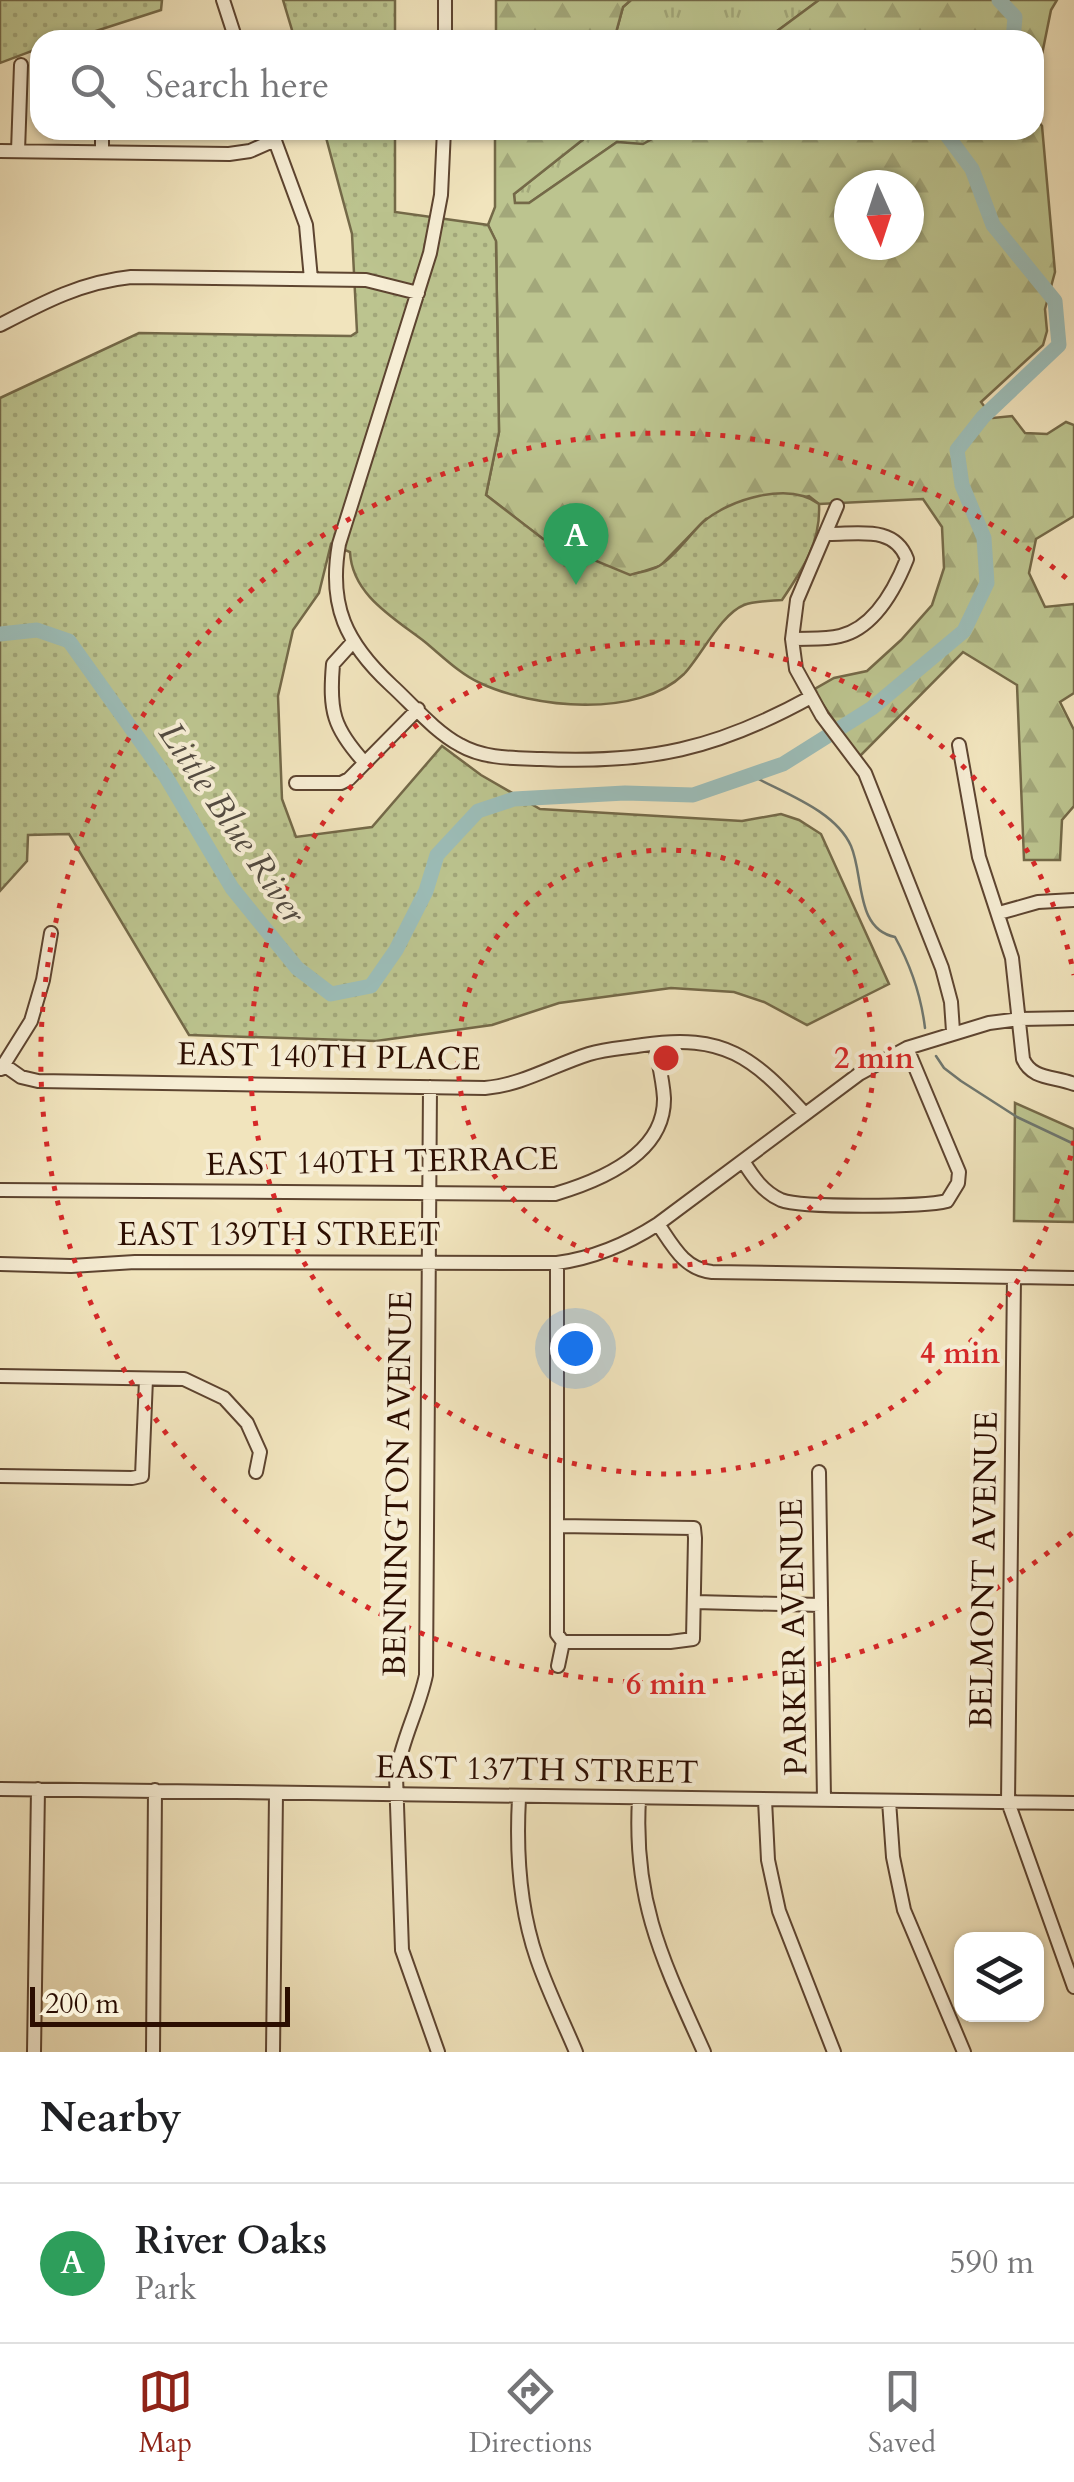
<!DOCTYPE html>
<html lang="en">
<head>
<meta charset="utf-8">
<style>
	body { margin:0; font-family:Cardo,serif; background:#f6f6f6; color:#202124 }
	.controls { position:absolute; right:30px; bottom:30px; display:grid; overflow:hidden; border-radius:20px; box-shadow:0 2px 8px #0004 }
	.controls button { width:90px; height:90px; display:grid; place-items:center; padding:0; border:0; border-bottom:2px solid #e0e0e0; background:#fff; color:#202124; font:50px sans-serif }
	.compass { position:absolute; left:834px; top:170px; width:90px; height:90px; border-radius:50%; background:#fff; box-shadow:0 2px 8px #0004; rotate:177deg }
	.scale { position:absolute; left:30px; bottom:25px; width:260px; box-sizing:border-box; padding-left:10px; border:5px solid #2c0e01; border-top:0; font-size:28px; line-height:35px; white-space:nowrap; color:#2c0e01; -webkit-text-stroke:8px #f6edd4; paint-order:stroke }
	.you { position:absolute; left:575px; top:1348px; width:35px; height:35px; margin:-25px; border:8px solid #fff; border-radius:50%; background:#1a73e8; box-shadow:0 0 0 15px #1a73e833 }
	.badge { display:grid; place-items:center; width:65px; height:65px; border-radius:50%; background:#8f2418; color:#fff; font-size:32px; font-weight:700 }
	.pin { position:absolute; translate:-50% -82px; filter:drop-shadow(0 2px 5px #0008) }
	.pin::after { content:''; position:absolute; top:52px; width:35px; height:30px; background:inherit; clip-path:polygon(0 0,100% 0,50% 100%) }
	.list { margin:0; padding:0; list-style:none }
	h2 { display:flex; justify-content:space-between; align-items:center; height:130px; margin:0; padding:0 40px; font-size:42px }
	h2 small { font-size:32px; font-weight:400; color:#757577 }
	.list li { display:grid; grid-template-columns:65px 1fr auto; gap:30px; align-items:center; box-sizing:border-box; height:160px; padding:0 40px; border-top:2px solid #e0e0e0 }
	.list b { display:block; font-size:38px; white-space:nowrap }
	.list p { margin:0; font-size:32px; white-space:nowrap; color:#757577 }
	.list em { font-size:32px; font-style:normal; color:#757577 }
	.icon { flex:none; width:55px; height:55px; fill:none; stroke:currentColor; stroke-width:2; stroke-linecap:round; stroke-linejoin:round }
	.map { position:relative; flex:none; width:1074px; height:2052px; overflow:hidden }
	.search { position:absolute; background:#fff; box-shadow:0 2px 8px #0004; left:30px; right:30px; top:30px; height:110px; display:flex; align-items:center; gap:25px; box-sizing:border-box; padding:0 35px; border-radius:30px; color:#757577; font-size:38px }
	.sheet { height:290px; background:#fff }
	nav { display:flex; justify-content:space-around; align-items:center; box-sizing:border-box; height:140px; border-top:2px solid #e0e0e0; background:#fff; font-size:28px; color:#757577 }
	nav a { display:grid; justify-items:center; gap:5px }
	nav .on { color:#8f2418 }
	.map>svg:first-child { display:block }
</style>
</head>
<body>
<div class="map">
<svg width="1074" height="2052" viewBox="0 0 1074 2052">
	<defs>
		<pattern id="grass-tufts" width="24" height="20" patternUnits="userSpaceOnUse" patternTransform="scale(2.5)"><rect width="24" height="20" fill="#bcc48f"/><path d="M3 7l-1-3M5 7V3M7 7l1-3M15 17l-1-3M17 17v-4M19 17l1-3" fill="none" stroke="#a2a77a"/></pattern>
		<pattern id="forest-firs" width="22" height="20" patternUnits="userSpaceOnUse" patternTransform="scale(2.5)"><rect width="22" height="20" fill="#bcc48f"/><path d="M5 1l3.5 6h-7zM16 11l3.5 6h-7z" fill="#a2a77a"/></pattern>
		<pattern id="park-dots" width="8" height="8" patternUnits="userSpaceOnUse" patternTransform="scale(2.5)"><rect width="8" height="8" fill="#bcc48f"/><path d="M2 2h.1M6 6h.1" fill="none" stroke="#a2a77a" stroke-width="1.8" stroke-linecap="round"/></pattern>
	</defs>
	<rect width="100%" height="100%" fill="#f1e4bd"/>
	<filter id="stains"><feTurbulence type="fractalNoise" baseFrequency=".002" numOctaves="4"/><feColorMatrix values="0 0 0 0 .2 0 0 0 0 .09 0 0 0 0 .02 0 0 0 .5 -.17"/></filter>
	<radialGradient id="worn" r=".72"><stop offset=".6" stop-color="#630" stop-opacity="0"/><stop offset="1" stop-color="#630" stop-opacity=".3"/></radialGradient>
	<path fill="url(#grass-tufts)" stroke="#746948" stroke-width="2.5" d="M631,0H819L765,40H614L623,7Z
		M595,130H668L643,145L617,142L529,203H514V194Z"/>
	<path fill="url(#forest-firs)" stroke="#746948" stroke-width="2.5" fill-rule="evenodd" d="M496,0H631L623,7L614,40H496Z
		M819,0H1057L1051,10L1034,94V40H765Z
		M1034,116L1042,126L1055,272L1045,309L1047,331L1043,345L981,402L993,418L1012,416L1025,433L1047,434L1066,422L1074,425V516L1036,539L1029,573L1045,607L1074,604V693L1060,702L1074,730V806L1062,820L1060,860H1024L1017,685L963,652L859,757L813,690L834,678L867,671L901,640L932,605L944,568L942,527L923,499L819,504L809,496L706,519L660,566L629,576L543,539L486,495L499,432L496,242L488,225L495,207V130H595L514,194L515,203H529L617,142L643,144L668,130H1034ZM849,185H909V245H849Z
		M1015,1103L1074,1129V1222L1014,1221Z"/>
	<path fill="url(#park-dots)" stroke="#746948" stroke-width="2.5" d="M0,0H162L161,10L68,40H40V48L0,63Z
		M283,0H395V40H295Z
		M324,130H395V212L488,225L496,241L499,432L486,495L543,539L630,575C639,572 651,571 659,566C676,556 689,535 703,522C730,499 789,481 819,504C821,542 803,569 782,600C770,601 755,601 744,605C721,614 701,656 684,674C638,719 533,708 480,683C460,674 442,656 425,642C394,618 352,595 350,552L331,544L319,593L293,630L278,696L282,799L296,837L372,827L442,746L481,775L540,809L742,821L781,814L799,820L821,834L889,984L807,1025L764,1002L734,992L671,988L559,1003L492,1025L376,1041L189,1035L69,834L28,835L27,861L0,891V398L139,333L351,336L357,332L352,234Z"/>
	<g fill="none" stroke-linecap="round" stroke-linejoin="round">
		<path stroke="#6f776f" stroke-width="2.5" d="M751,775C783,793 835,810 851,846C864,876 855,929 895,937C911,966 921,995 925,1028
			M936,1056L944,1068L961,1081L1017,1117L1074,1144"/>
		<path stroke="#9cbdb8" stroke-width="15" d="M999,0L1015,17L1013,40
			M0,634L37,630L69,641L166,777L232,888L297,968L331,994L371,986L396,950L426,891L437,855L478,811L514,799L625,793L693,795L783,764L872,708L964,631L987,583L984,538L962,485L957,450L983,417L1059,345L1055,301L993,225L972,169L943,130"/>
		<g stroke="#5d4430" stroke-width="16">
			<path id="minor" d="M223,0L236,40
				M445,40V0
				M271,130L306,225L311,279
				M444,130L441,195L430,253L339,544C328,606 346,643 391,685C413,705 434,731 460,745C484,759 514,758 541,759C648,764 717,749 811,697
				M0,151L229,154L250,151L275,140
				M18,151L21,65
				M102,152V130
				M0,325C44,302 82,282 131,277L366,280L418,293
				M837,506L797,600L792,639L796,669L822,716L865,773L942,968L951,1002L953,1031
				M792,639C807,638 825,640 840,636C874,628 895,589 907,559C894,524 856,535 825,534
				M352,643L333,664C329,711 333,728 365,763
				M959,745L979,857L1012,958L1023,1059C1032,1080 1055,1076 1074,1084
				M296,783H341L349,779L418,709
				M999,913L1038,902L1074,900
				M4,1065L21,1077L38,1081L485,1088C522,1085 554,1065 589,1054C606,1049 625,1048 643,1045C724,1033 753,1057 805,1114
				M1,1069L31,1021L43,980L51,933
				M430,1087L426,1675C419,1709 401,1741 396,1776L402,1950L438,2052
				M743,1161C753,1177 763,1192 781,1200C801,1208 924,1207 947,1201L958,1183L959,1172L907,1048
				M0,1190L555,1194C599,1181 665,1155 664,1098C663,1080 658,1061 655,1044
				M658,1224C673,1246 684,1269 712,1272L1074,1278
				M557,1263V1634L563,1642L558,1666
				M0,1264L71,1266L135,1262L557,1263C594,1258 627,1244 658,1224L859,1074L907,1048L989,1023L1020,1019L1074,1018
				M1014,1277L1008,1802L1074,1987
				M0,1376L184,1379L224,1398L247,1423L260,1452L256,1472
				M819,1472L824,1800
				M0,1476L132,1478L142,1476L146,1379
				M558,1526L694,1528L695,1538L693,1639L670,1642H563
				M695,1602L821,1605
				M0,1789L1074,1803
				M519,1798C516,1852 519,1907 537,1959C548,1991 563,2021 576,2052
				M639,1799C633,1902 663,1961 704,2052
				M765,1800L768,1860L779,1911L834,2052
				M889,1801L893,1857L904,1910L964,2052
				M34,2052L38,1789
				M153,2052L155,1790
				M273,2052L276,1794"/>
		</g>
		<use href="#minor" stroke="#f6edd4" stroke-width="12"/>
	</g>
	<g fill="none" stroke="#d62828" stroke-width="5" stroke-dasharray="5 10">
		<circle cx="666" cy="1058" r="208"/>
		<path d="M1074 1141A416 416 0 1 1 1074 975"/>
		<path d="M1072 1533A625 625 0 1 1 1072 583"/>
	</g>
	<g text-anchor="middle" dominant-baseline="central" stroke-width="8" stroke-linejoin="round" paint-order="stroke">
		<g font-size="32" fill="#2c0e01" stroke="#f6edd4">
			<text transform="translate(329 1057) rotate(1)">EAST 140TH PLACE</text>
			<text transform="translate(382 1162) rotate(-1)">EAST 140TH TERRACE</text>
			<text x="279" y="1235">EAST 139TH STREET</text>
			<text transform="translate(398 1484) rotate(-89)">BENNINGTON AVENUE</text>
			<text transform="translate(984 1570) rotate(-89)">BELMONT AVENUE</text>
			<text transform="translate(794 1637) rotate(-91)">PARKER AVENUE</text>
			<text transform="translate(537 1770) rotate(1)">EAST 137TH STREET</text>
		</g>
		<g font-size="35" font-style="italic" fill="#534b41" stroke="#f6edd4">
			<text transform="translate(232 823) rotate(56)">Little Blue River</text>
		</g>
	</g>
	<circle cx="666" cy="1058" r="15" fill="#d62828" stroke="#f6edd4" stroke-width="5"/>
	<g font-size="30" text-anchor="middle" font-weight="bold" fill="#d62828" stroke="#f6edd4" stroke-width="8" stroke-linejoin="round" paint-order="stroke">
		<text x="874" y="1068">2 min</text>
		<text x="960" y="1363">4 min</text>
		<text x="666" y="1694">6 min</text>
	</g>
	<rect width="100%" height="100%" filter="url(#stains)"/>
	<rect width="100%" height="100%" fill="url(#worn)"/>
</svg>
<div class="controls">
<button><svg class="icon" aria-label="layers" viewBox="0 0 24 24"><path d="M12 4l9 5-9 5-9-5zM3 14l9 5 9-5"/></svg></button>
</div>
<svg class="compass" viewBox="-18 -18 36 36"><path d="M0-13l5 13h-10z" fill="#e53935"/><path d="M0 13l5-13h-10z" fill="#757577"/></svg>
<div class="scale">200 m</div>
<div class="you"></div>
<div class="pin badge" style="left:576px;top:585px;background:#2e9e5b">A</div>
<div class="search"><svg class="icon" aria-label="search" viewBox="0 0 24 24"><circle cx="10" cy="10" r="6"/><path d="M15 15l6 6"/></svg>Search here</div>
</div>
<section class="sheet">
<h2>Nearby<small></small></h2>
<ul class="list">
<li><span class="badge" style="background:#2e9e5b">A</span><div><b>River Oaks</b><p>Park</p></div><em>590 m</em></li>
</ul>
</section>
<nav>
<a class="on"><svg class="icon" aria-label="map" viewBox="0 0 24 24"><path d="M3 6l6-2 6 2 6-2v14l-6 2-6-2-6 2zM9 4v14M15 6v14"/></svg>Map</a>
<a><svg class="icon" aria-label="directions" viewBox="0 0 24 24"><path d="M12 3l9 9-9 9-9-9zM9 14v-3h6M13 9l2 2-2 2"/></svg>Directions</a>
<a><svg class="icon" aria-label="saved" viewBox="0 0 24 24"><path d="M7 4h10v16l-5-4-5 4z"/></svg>Saved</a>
</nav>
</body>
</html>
